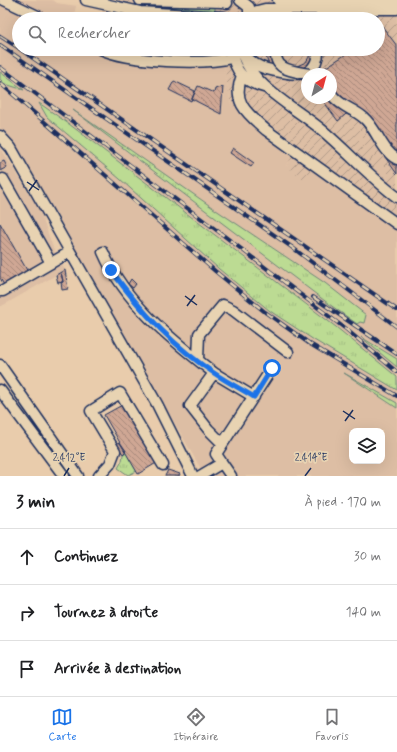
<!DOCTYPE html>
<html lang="fr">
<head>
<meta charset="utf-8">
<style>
	body { margin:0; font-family:Mynerve,sans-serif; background:#f6f6f6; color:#202124 }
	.controls { position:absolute; right:12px; bottom:12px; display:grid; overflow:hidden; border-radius:8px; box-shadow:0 4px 16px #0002 }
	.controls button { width:36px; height:36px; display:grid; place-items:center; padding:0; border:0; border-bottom:1px solid #e0e0e0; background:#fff; color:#202124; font:20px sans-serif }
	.compass { position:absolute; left:301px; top:68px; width:36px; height:36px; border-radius:50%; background:#fff; box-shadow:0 4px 16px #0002; rotate:36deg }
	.stop { position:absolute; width:12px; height:12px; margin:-9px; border:3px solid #1a73e8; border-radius:50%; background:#fff }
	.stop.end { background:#1a73e8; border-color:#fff; box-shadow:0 1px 4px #0008 }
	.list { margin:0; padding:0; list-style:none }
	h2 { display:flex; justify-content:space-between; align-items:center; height:52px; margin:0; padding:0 16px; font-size:17px }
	h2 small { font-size:13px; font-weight:400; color:#757577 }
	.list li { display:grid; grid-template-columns:26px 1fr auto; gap:12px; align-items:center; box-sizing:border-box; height:56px; padding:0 16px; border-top:1px solid #e0e0e0 }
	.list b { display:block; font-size:15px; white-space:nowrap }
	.list em { font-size:13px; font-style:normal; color:#757577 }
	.icon { flex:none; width:22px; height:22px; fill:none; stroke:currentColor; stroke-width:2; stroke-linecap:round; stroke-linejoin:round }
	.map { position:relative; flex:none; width:397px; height:476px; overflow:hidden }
	.search { position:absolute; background:#fff; box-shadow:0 4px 16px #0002; left:12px; right:12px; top:12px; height:44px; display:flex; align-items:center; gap:10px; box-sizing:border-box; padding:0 14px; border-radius:22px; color:#757577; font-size:15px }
	.sheet { height:220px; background:#fff }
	nav { display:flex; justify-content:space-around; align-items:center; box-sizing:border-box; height:56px; border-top:1px solid #e0e0e0; background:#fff; font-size:11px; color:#757577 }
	nav a { display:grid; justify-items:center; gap:2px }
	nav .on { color:#1a73e8 }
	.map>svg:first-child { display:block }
</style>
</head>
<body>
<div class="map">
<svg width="397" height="476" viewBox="0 0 397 476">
	<defs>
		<pattern id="industrial-furrows" width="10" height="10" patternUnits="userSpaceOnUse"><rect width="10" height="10" fill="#ddbea4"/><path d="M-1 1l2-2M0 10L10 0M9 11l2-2" fill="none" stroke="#b29b89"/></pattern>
		<pattern id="grass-tufts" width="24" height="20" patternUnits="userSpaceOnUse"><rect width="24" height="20" fill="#bcdb93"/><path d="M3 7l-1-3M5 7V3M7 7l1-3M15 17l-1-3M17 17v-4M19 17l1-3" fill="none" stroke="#a1bc81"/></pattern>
		<pattern id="building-back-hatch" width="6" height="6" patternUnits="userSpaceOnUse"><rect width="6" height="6" fill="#cfa794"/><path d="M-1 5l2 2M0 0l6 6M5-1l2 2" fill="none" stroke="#a7887c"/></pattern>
	</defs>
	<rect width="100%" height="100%" fill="#e9ccac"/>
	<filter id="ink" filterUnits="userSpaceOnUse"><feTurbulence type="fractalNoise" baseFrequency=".025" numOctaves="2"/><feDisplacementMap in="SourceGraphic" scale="8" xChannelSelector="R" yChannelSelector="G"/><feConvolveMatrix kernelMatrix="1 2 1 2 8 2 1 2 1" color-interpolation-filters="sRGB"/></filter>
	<g filter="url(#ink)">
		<path fill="#ddbea4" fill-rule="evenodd" d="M0,0H53L57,3L76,6L74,15L85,19H19V49H172L171,63L224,65L231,105L237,108L253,126L293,155L286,166L313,169L397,231V476H205L15,144L0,128ZM352,431H382V461H352Z
			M0,147L39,209L54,250L65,270L0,307Z"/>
		<path fill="url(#industrial-furrows)" fill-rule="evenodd" d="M106,0H397V231L313,169L305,180L286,166L293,155L253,126L237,108L231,105L224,65L171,63L172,49H378V19H100ZM307,74H331V98H307Z"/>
		<path fill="url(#grass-tufts)" stroke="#6c8578" d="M106,0L148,7L170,4L215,6V10L213,12H166Z
			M0,72L24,90L5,84L0,79Z
			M39,103L69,124L336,327L397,377V390L314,340L270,311L219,269L120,179L47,117Z
			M73,110L216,210L325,283L366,315L364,323L360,322L357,324L329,304Z
			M361,337L397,359V367Z
			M344,373L397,403V408Z
			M126,453L137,471L128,475L118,468L122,461L123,454Z"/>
		<path fill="url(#building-back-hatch)" stroke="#1b2f5e" d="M382,26L397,46V174L359,120L346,114L338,121L321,98H331V74H311L317,73L354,49H378V33L381,32Z
			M115,49H147V54Z
			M265,49H280L281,57L283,61L292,66H297L306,62L309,57L310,49H322L317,73L297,79H287L278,75L271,68L267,60Z
			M174,81L195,91L191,101L169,90Z
			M198,86L214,93L215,89L223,86L221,114L192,99Z
			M233,148L254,163L251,167L230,153Z
			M4,161L7,167L0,171V163Z
			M0,223L28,272L4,285L0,278Z
			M65,270L68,289L62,290L61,282H63L61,272Z
			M61,272L63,282L58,283L56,275Z
			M131,279L136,284L133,288L128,284Z
			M124,404L158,462L138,474L104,415Z
			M120,442L126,451L123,454L116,444Z
			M168,470L180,474L179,476H165Z"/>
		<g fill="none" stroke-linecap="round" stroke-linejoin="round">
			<g stroke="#1b2f5e" stroke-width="13">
				<path id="minor" d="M4,0L44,19
					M86,0L140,12L224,17
					M140,0L222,2L227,3
					M240,0L249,7V19
					M278,0H397
					M250,13L265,9H397
					M101,49C129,62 202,65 232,58
					M231,49C235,73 244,82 267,88
					M242,54C255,89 295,107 322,130C348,152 370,177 397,197
					M245,56C249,59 253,63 257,65C265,70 297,76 306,73C315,69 319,57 318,49
					M242,76C231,102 248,114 266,130L397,224
					M331,94C342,108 353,108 364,118C377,129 381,150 397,159
					M0,136L11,148L157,404L193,476
					M3,179L51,263
					M103,252C125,303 171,339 214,373L190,406L208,429L222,443
					M0,291H3L70,252
					M198,360L199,334L223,305L233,310L288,352
					M0,365L78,476
					M214,373L254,397
					M0,390L64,476
					M222,463L216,454L272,368
					M99,476L110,464L115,451L91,411L120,393L163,465
					M200,476L222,463L231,476"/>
			</g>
			<use href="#minor" stroke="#e8d3b2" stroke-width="10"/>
			<g stroke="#1b2f5e" stroke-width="4">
				<path id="rail" d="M0,36L19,48
					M0,45L293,248L397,327
					M20,49L397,310
					M0,67L223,235L347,330L397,372
					M0,83L215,271L265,312L310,344L397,396
					M313,297L397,354"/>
			</g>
			<use href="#rail" stroke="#e8d3b2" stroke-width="2.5" stroke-dasharray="8" stroke-linecap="butt"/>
			<g stroke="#1b2f5e" stroke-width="13" stroke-linecap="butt">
				<path id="minor-bridge" d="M276,49C273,71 293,71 309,74"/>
			</g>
			<use href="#minor-bridge" stroke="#e8d3b2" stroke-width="10"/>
		</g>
	</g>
	<g fill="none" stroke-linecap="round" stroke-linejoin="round" filter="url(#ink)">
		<path stroke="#1a73e8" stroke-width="5" d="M111,270C139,309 174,347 214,373C227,382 241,389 254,397L272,368"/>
	</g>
	<path fill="none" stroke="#1b2f5e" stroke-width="1.5" d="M27,182L39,190M29,191L37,180M185,296L197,305M187,306L195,295M343,411L355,419M345,421L353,410M64,476L69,468M305,476L311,468"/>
	<g font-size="10" text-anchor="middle" fill="#1b2f5e" stroke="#e8d3b2" stroke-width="3.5" stroke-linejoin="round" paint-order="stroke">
		<text x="69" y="461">2.412°E</text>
		<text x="311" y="461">2.414°E</text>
	</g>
</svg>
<div class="controls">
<button><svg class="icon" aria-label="layers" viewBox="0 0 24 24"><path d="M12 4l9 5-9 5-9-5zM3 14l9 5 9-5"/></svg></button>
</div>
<svg class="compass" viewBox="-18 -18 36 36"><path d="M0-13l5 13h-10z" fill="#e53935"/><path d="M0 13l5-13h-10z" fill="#757577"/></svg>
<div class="stop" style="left:272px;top:368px"></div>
<div class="stop end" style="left:111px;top:270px"></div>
<div class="search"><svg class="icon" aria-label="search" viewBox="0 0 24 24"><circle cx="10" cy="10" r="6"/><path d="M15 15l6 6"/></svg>Rechercher</div>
</div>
<section class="sheet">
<h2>3 min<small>À pied · 170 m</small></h2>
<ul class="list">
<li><svg class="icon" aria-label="ahead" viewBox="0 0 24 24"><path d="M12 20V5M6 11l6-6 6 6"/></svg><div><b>Continuez</b></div><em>30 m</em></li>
<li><svg class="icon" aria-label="right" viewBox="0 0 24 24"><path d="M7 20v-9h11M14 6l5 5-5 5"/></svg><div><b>Tournez à droite</b></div><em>140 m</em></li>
<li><svg class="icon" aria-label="arrive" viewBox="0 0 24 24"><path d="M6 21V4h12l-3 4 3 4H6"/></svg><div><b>Arrivée à destination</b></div></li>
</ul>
</section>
<nav>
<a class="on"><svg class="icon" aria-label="map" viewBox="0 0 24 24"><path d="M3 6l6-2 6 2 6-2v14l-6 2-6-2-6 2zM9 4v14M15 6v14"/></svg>Carte</a>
<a><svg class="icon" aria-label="directions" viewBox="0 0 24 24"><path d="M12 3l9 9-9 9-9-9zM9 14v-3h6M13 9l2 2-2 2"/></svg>Itinéraire</a>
<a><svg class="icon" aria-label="saved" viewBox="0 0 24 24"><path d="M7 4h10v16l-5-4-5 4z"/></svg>Favoris</a>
</nav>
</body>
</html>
